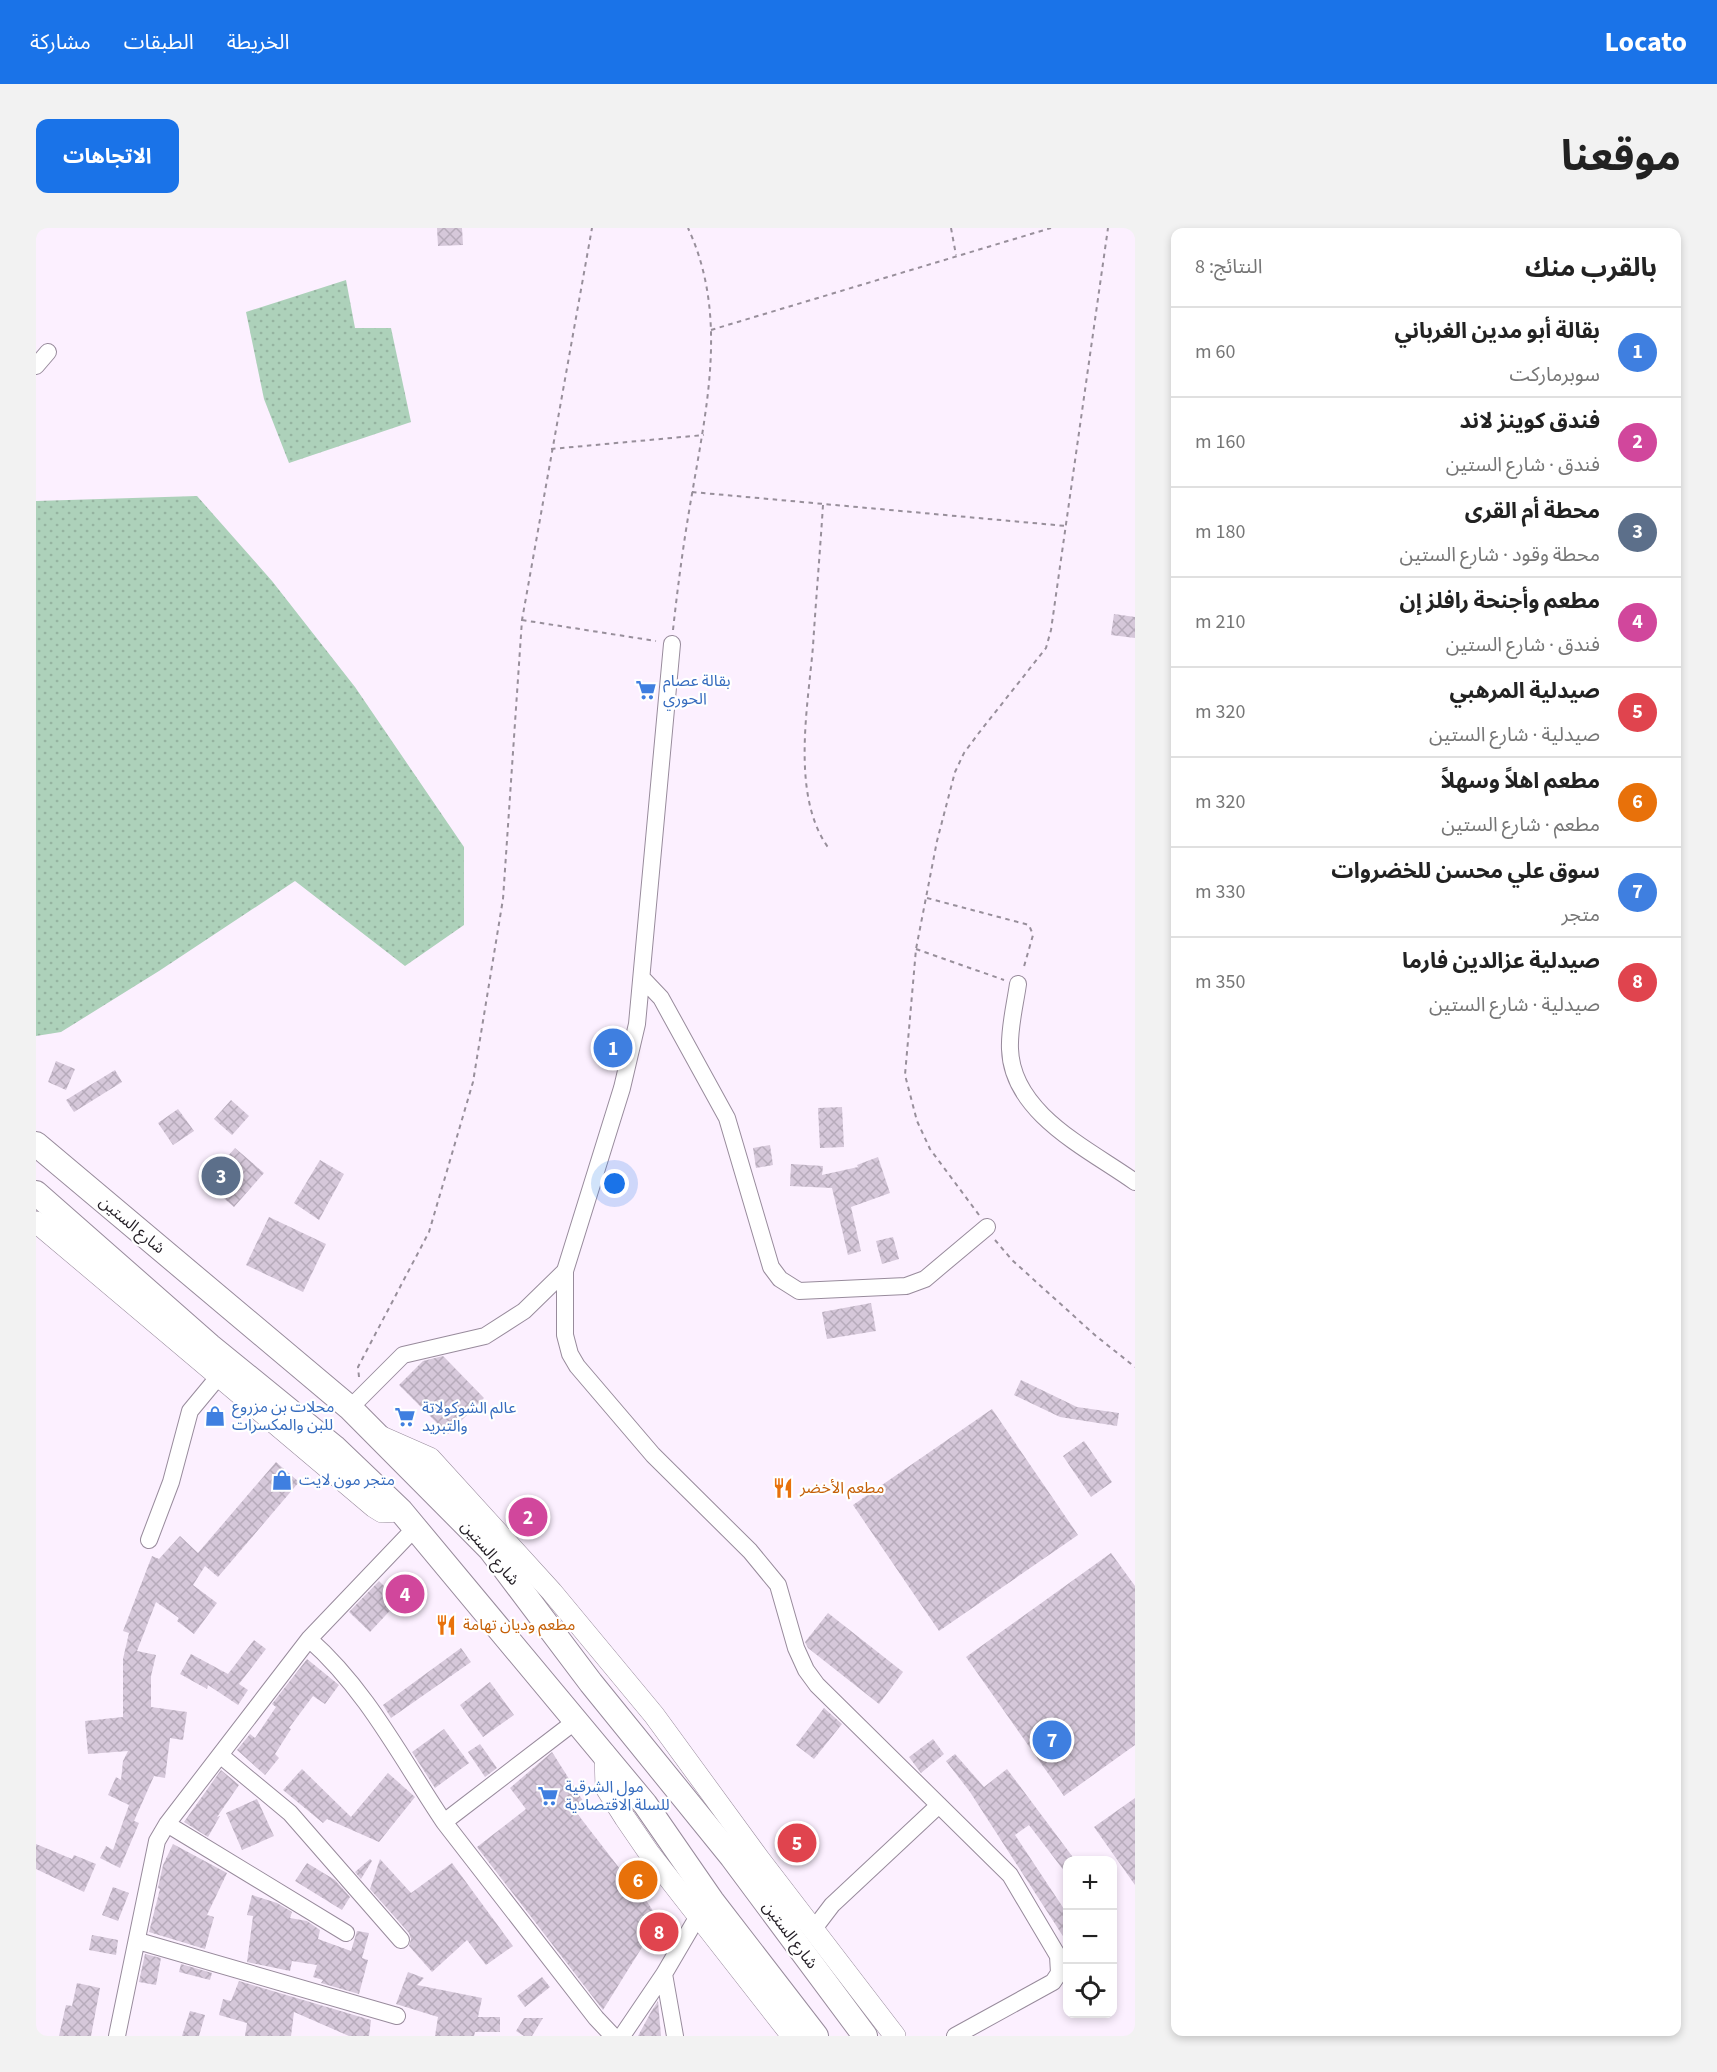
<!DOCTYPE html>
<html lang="ar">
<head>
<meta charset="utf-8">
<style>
	body { margin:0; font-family:"Source Sans 3","Noto Sans Arabic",sans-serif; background:#f2f2f2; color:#222; direction:rtl }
	.controls { position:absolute; right:18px; bottom:18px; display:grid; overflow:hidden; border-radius:12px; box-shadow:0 3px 9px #0003 }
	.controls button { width:54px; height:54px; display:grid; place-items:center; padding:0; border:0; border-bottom:2px solid #e0e0e0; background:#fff; color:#222; font:30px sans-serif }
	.you { position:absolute; left:579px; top:956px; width:21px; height:21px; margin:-15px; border:4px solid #fff; border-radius:50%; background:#1a73e8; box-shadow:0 0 0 9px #1a73e833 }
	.badge { display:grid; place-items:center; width:39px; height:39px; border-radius:50%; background:#1a73e8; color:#fff; font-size:20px; font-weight:700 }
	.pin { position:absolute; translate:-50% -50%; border:3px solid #fff; box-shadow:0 2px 6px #0006 }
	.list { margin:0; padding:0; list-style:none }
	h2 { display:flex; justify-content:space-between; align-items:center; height:78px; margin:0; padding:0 24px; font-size:26px }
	h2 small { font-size:20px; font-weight:400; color:#767676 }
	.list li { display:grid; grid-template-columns:39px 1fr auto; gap:18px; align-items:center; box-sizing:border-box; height:90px; padding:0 24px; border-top:2px solid #e0e0e0 }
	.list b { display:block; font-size:22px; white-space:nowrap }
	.list p { margin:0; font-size:20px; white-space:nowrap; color:#767676 }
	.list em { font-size:20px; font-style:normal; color:#767676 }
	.icon { flex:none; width:33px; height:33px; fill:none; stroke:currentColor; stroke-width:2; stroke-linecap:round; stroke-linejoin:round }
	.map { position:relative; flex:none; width:1099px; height:1808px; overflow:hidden; direction:ltr; border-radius:12px }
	header { display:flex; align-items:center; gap:36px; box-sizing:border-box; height:84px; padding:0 30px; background:#1a73e8; color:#fff }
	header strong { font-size:28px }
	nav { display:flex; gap:33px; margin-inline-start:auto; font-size:21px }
	.intro { display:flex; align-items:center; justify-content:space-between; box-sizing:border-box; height:144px; padding:0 36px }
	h1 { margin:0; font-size:42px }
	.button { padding:15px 27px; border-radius:12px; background:#1a73e8; color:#fff; font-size:21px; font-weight:700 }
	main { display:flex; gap:36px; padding:0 36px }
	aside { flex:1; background:#fff; border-radius:12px; box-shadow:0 3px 9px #0003 }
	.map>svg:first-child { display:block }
</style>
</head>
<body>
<header>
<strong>Locato</strong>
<nav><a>الخريطة</a><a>الطبقات</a><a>مشاركة</a></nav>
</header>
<div class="intro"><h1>موقعنا</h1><a class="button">الاتجاهات</a></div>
<main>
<aside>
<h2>بالقرب منك<small>النتائج: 8</small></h2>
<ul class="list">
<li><span class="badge" style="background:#3f7fe0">1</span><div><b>بقالة أبو مدين الغرباني</b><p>سوبرماركت</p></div><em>60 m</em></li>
<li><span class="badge" style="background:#d1479c">2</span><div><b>فندق كوينز لاند</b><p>فندق · شارع الستين</p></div><em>160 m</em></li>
<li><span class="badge" style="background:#5c6f8a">3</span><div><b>محطة أم القرى</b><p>محطة وقود · شارع الستين</p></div><em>180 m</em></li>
<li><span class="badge" style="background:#d1479c">4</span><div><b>مطعم وأجنحة رافلز إن</b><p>فندق · شارع الستين</p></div><em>210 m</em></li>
<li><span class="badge" style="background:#e0444e">5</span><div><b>صيدلية المرهبي</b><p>صيدلية · شارع الستين</p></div><em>320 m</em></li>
<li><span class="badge" style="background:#e8710a">6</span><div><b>مطعم اهلاً وسهلاً</b><p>مطعم · شارع الستين</p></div><em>320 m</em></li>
<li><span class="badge" style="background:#3f7fe0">7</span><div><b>سوق علي محسن للخضروات</b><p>متجر</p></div><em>330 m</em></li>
<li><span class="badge" style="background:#e0444e">8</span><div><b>صيدلية عزالدين فارما</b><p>صيدلية · شارع الستين</p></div><em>350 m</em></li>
</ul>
</aside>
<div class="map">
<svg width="1099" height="1808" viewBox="0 0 1099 1808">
	<defs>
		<pattern id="grass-dots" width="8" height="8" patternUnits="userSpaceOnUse" patternTransform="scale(1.5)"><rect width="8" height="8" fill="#add1ba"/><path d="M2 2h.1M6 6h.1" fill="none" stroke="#95b3a0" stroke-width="1.8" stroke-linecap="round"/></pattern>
		<pattern id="building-cross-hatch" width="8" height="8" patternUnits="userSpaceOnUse" patternTransform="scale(1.5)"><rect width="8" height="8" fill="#d6c8da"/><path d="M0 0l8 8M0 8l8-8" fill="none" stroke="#b7abbb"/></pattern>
	</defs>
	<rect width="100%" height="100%" fill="#fcf0ff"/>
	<path fill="url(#grass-dots)" d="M310,52L319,100H355L375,194L253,235L228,171L210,84Z
		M161,268L236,353L319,459L428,619V697L369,738L259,653L123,743L25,804L0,808V273Z"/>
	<path fill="url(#building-cross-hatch)" d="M401,0H426L427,17L402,18Z
		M1078,386L1099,389V410L1075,407Z
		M20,833L39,841L30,862L12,854Z
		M79,842L86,854L38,884L30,872Z
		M195,872L213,888L196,907L178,891Z
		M806,879L808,919L784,920L782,880Z
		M142,881L158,903L137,917L122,895Z
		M734,917L737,937L720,940L717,920Z
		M199,920L228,945L198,979L169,954Z
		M842,929L854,965L815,979L825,1023L812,1027L796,960L754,958L755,936L787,938L786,947L822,939L821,937Z
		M284,932L308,946L283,992L258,975Z
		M233,989L290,1016L267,1064L210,1037Z
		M857,1009L863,1031L846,1036L840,1013Z
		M835,1075L840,1103L791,1111L786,1084Z
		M407,1128L448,1170L412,1206L363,1157L387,1133Z
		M985,1152L1041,1179L1083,1185L1081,1198L1024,1189L978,1167Z
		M956,1181L1042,1307L903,1403L817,1277Z
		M1048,1213L1076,1254L1055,1269L1027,1228Z
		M240,1234L263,1254L182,1349L169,1338L157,1357L181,1375L158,1406L141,1393L143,1390L120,1374L101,1423L120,1427L115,1448V1479L151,1484L147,1512L134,1510L129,1550L118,1548L98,1593L103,1595L84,1640L64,1630L70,1618L77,1622L93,1577L72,1567L80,1549L85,1552L87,1533L92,1523L52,1526L49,1493L87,1489V1431L93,1405L87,1403L116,1328L123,1331L144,1308L162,1325Z
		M1075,1325L1099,1358V1517L1028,1568L930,1429Z
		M343,1353L363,1373L334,1404L313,1384Z
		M792,1385L867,1444L843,1476L772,1420L769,1414Z
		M218,1412L230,1421L203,1456L212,1462L202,1477L172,1457L171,1461L144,1446L155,1426L192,1446Z
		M425,1420L435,1434L355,1490L347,1477Z
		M271,1431L303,1457L289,1476L277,1468L253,1500L255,1501L239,1526L243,1530L229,1547L201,1522L214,1506L219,1510L240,1479L236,1476Z
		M454,1454L478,1487L447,1509L424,1477Z
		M788,1480L806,1496L778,1531L760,1517Z
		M408,1501L433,1535L399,1560L376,1524Z
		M897,1511L908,1526L885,1545L873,1529Z
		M444,1516L461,1540L449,1549L432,1524Z
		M516,1524L549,1576L540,1584L604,1667L606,1666L623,1692L567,1782L441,1619L490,1581L474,1560Z
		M919,1526L948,1559L971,1541L1039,1632H1032V1648L993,1597L979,1607L1032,1687V1716L934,1564L910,1533Z
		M266,1541L315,1589L352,1545L379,1569L343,1614L291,1591L287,1595L247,1562Z
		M185,1542L203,1557L181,1589L184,1588L172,1609L148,1594Z
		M1099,1570V1657L1058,1599Z
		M221,1571L238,1608L206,1622L190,1585Z
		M0,1616L36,1631L38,1627L60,1636L48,1664L0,1641Z
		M137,1616L191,1645L171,1687L178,1689L169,1721L113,1704L124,1661L122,1660L127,1637Z
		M334,1631L336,1633L325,1651L319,1644Z
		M344,1631L375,1665L416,1635L477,1718L450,1737L431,1712L396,1744L373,1718L375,1711L373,1705L334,1661Z
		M271,1635L299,1652L314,1669L306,1682L259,1653Z
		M77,1659L93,1665L82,1693L66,1687Z
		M216,1667L241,1675L256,1684L254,1690L271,1693L284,1702L282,1711L315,1723L321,1703L333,1705L326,1730L332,1732L323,1766L285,1755L287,1752L277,1749L281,1737L256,1733L254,1743L211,1734L217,1688L211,1687Z
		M56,1707L82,1712L80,1727L53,1722Z
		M109,1726L125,1730L120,1757L103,1754Z
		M145,1736L176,1745L174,1752L143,1744Z
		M372,1744L388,1750L381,1757L446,1770L442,1789H464V1804H439L438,1808H399L402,1789L360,1776Z
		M506,1749L514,1759L489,1779L481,1768Z
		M203,1753L335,1792L333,1808H313L258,1784L255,1808H209L211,1795L183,1787L187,1771L195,1773Z
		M41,1755L64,1760L55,1808H23L30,1777L36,1778Z
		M622,1773L625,1808H602L615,1784Z
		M154,1783L169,1787L163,1808H146Z
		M488,1790H507L496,1808H488L480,1803Z"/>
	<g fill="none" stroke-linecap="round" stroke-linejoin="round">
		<g stroke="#988b9c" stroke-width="18">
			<path id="minor" d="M0,138L12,124
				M636,416L601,796L586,860L529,1043V1107L534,1126L541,1138L617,1227L714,1323L742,1357L760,1420L770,1442L781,1457L974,1647L1022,1728L1023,1745L1017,1754L919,1808
				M606,750L625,770L691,890L735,1039L744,1051L763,1063L870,1058L889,1051L951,999
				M982,756C979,777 973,800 974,821C976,886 1053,921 1099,954
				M314,1180L367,1127L449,1108L488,1083L529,1043
				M113,1312L135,1254L154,1183L183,1148
				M273,1411C331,1462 365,1530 408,1594
				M541,1492L408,1594L560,1790L577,1808
				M184,1527L254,1585L365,1712
				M131,1596L310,1705
				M777,1702L796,1677L903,1577
				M102,1713L361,1788
				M628,1746L639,1808
				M81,1808L121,1613L131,1596L273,1411L379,1300
				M586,1808L628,1746L662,1688"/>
		</g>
		<g stroke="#988b9c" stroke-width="22">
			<path id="major" d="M0,994L338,1279L346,1284L365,1283
				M344,1208L394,1230L516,1364L618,1487L724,1632L859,1808
				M569,1526L570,1560L589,1590L613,1625L756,1808"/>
		</g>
		<g stroke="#988b9c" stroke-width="26">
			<path id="highway" d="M0,916L314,1180L454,1321L555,1455L696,1629L829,1808
				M0,965L174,1118L298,1219L365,1283L609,1576L676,1673L780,1808"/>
		</g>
		<path stroke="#988f9b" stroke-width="2" stroke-dasharray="4.5 4.5" stroke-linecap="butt" d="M915,0L920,27
			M675,102L1015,0
			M515,221L668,207
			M656,264L1030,298
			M787,277C784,324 780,371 777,418C772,479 754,570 794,622
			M486,392L620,413
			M637,402C642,356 648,311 656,266C671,177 692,86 652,0
			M891,670L993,697L997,707L987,742
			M880,721L968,752
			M943,987L894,921L881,893L869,847L880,721L901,613L919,544L928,525L942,506L1010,420L1015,402L1072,0
			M959,1012L976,1032L1060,1108L1099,1139
			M323,1149L322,1139L393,1004L437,854L467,671L486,392L556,0"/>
		<use href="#minor" stroke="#fff" stroke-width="16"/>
		<use href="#major" stroke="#fff" stroke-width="21"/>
		<use href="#highway" stroke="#fff" stroke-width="24"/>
	</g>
	<defs>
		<g id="supermarket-bare" transform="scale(1.62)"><path d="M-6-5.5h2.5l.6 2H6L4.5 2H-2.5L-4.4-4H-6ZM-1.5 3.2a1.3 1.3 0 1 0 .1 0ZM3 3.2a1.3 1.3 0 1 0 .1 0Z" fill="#3f7fe0" stroke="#fff" stroke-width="2.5" paint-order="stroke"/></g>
		<g id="shop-bare" transform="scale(1.62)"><path d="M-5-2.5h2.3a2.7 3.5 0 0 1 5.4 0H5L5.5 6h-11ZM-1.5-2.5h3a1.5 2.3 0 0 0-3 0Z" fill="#3f7fe0" stroke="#fff" stroke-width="2.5" paint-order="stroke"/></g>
		<g id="restaurant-bare" transform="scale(1.62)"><path d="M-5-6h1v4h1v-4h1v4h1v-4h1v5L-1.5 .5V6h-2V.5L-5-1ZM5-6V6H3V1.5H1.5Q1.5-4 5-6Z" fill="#e8710a" stroke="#fff" stroke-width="2.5" paint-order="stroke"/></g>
	</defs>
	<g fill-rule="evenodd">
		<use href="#supermarket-bare" x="610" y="462"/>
		<use href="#shop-bare" x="179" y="1188"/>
		<use href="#supermarket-bare" x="369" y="1189"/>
		<use href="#shop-bare" x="246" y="1252"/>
		<use href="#restaurant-bare" x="747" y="1260"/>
		<use href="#restaurant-bare" x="410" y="1397"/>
		<use href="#supermarket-bare" x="512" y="1568"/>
	</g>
	<g text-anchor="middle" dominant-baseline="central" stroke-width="4.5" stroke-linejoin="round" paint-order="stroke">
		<g font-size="16" fill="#366cbe" stroke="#fff" text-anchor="start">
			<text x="627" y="453">بقالة عصام<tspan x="627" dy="18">الحوري</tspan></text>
			<text x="196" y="1179">محلات بن مزروع<tspan x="196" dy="18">للبن والمكسرات</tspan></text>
			<text x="386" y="1180">عالم الشوكولاتة<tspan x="386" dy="18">والتبريد</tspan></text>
			<text x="263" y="1252">متجر مون لايت</text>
			<text x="529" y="1559">مول الشرقية<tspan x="529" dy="18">للسلة الاقتصادية</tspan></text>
		</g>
		<g font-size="16" fill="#221d24" stroke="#fff">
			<text transform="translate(96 997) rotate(40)">شارع الستين</text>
			<text transform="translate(454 1325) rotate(49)">شارع الستين</text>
			<text transform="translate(754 1707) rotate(53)">شارع الستين</text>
		</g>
		<g font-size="16" fill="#c56008" stroke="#fff" text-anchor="start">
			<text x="764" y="1260">مطعم الأخضر</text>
			<text x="427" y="1397">مطعم وديان تهامة</text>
		</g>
	</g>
</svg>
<div class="controls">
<button>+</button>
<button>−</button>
<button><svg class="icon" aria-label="locate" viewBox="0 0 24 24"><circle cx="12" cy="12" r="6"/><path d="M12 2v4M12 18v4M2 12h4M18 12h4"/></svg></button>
</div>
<div class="you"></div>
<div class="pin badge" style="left:577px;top:820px;background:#3f7fe0">1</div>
<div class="pin badge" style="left:492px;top:1289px;background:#d1479c">2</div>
<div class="pin badge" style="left:185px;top:948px;background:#5c6f8a">3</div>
<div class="pin badge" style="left:369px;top:1366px;background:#d1479c">4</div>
<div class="pin badge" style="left:761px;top:1615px;background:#e0444e">5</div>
<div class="pin badge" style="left:602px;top:1652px;background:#e8710a">6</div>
<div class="pin badge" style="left:1016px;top:1512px;background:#3f7fe0">7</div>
<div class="pin badge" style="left:623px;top:1704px;background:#e0444e">8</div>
</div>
</main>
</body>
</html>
